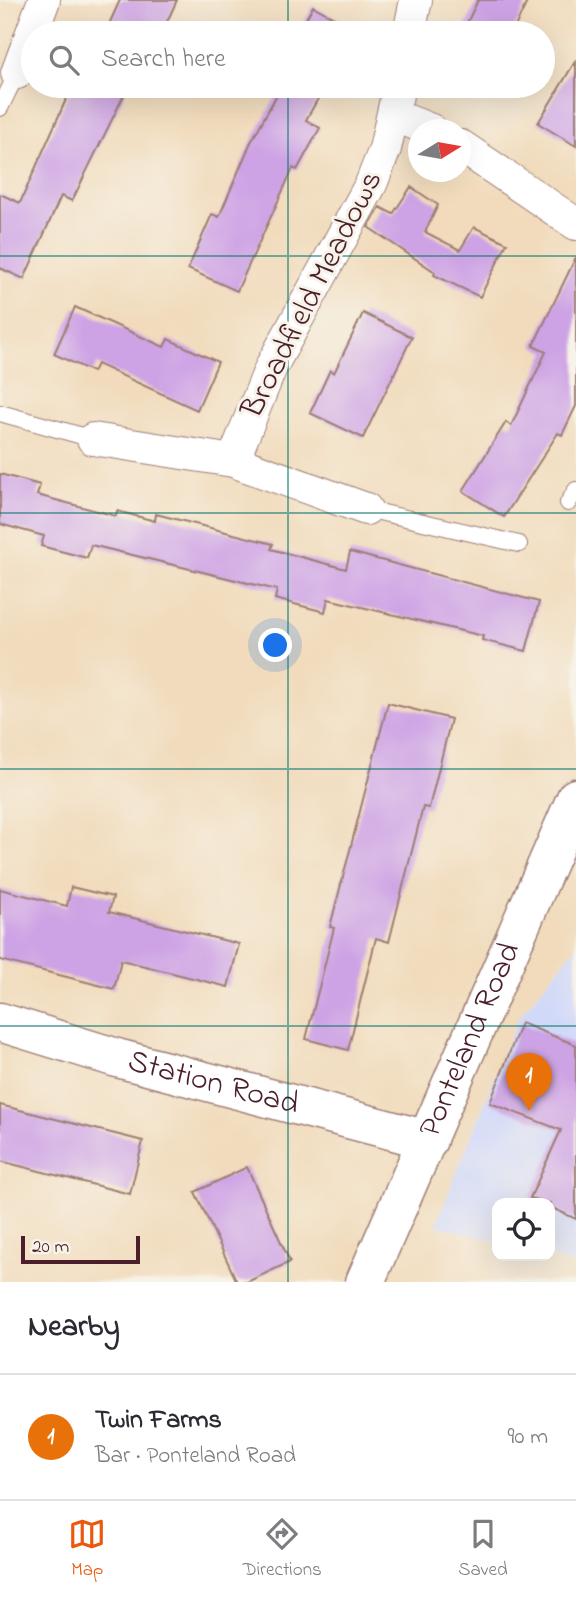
<!DOCTYPE html>
<html lang="en">
<head>
<meta charset="utf-8">
<style>
	body { margin:0; font-family:"Indie Flower",sans-serif; background:#f7f7f7; color:#2b2b33 }
	.controls { position:absolute; right:21px; bottom:21px; display:grid; overflow:hidden; border-radius:14px; box-shadow:0 7px 28px #0002 }
	.controls button { width:63px; height:63px; display:grid; place-items:center; padding:0; border:0; border-bottom:2px solid #e1e1e2; background:#fff; color:#2b2b33; font:35px sans-serif }
	.compass { position:absolute; left:408px; top:119px; width:63px; height:63px; border-radius:50%; background:#fff; box-shadow:0 7px 28px #0002; rotate:79deg }
	.scale { position:absolute; left:21px; bottom:18px; width:119px; box-sizing:border-box; padding-left:7px; border:4px solid #4a1f2b; border-top:0; font-size:19px; line-height:24px; white-space:nowrap; color:#4a1f2b; -webkit-text-stroke:5px #f7f3e8; paint-order:stroke }
	.you { position:absolute; left:276px; top:646px; width:24px; height:24px; margin:-18px; border:5px solid #fff; border-radius:50%; background:#1a73e8; box-shadow:0 0 0 10px #1a73e833 }
	.badge { display:grid; place-items:center; width:46px; height:46px; border-radius:50%; background:#ea580c; color:#fff; font-size:23px; font-weight:700 }
	.pin { position:absolute; translate:-50% -58px; filter:drop-shadow(0 2px 4px #0008) }
	.pin::after { content:''; position:absolute; top:37px; width:24px; height:21px; background:inherit; clip-path:polygon(0 0,100% 0,50% 100%) }
	.list { margin:0; padding:0; list-style:none }
	h2 { display:flex; justify-content:space-between; align-items:center; height:91px; margin:0; padding:0 28px; font-size:30px }
	h2 small { font-size:23px; font-weight:400; color:#7c7c81 }
	.list li { display:grid; grid-template-columns:46px 1fr auto; gap:21px; align-items:center; box-sizing:border-box; height:126px; padding:0 28px; border-top:2px solid #e1e1e2 }
	.list b { display:block; font-size:26px; white-space:nowrap }
	.list p { margin:0; font-size:23px; white-space:nowrap; color:#7c7c81 }
	.list em { font-size:23px; font-style:normal; color:#7c7c81 }
	.icon { flex:none; width:38px; height:38px; fill:none; stroke:currentColor; stroke-width:2; stroke-linecap:round; stroke-linejoin:round }
	.map { position:relative; flex:none; width:576px; height:1282px; overflow:hidden }
	.search { position:absolute; background:#fff; box-shadow:0 7px 28px #0002; left:21px; right:21px; top:21px; height:77px; display:flex; align-items:center; gap:18px; box-sizing:border-box; padding:0 24px; border-radius:38px; color:#7c7c81; font-size:26px }
	.sheet { height:217px; background:#fff }
	nav { display:flex; justify-content:space-around; align-items:center; box-sizing:border-box; height:98px; border-top:2px solid #e1e1e2; background:#fff; font-size:19px; color:#7c7c81 }
	nav a { display:grid; justify-items:center; gap:4px }
	nav .on { color:#ea580c }
	.map>svg:first-child { display:block }
</style>
</head>
<body>
<div class="map">
<svg width="576" height="1282" viewBox="0 0 576 1282">
	<rect width="100%" height="100%" fill="#f7f3e8"/>
	<filter id="ink" filterUnits="userSpaceOnUse"><feTurbulence type="fractalNoise" baseFrequency=".0143" numOctaves="2"/><feDisplacementMap in="SourceGraphic" scale="14" xChannelSelector="R" yChannelSelector="G"/><feConvolveMatrix kernelMatrix="1 2 1 2 8 2 1 2 1" color-interpolation-filters="sRGB"/></filter>
	<filter id="wash" filterUnits="userSpaceOnUse"><feTurbulence type="fractalNoise" baseFrequency=".00686" numOctaves="4" result="noise"/><feDisplacementMap in="SourceGraphic" scale="28" xChannelSelector="R" yChannelSelector="G"/><feGaussianBlur stdDeviation="1.57" result="paint"/><feColorMatrix in="noise" values="0 0 0 0 0 0 0 0 0 0 0 0 0 0 0 0 0 1.4 0 .05"/><feComposite in="paint" operator="in"/></filter>
	<g filter="url(#wash)">
		<rect width="100%" height="100%" fill="#f1dbbc"/>
		<path fill="#d1d9f9" d="M576,947V1265L544,1256H550V1203H497V1242L436,1225L518,1018Z"/>
		<g id="blocks">
			<path fill="#cda3e5" d="M120,0H177L162,33H105Z
				M478,0H528L512,33H462Z
				M313,6L356,30L354,33H298Z
				M576,60V146L538,123Z
				M72,86H114L126,91L72,201L61,196L24,279L0,268V194L20,203Z
				M274,86H325L306,120L320,128L297,170L293,168L237,291L188,269L212,214L219,217L250,144L280,89Z
				M411,187L438,205L425,232L460,250L474,227L507,243L480,297L434,275L435,272L368,227L380,207L393,214Z
				M576,257V406L562,435L558,433L504,517L463,491L506,422L511,426L546,352L533,346Z
				M75,307L164,347L168,339L218,362L197,410L97,364L93,372L54,354Z
				M363,313L412,337L363,438L310,413L330,370L334,373Z
				M0,474L40,485L37,495L116,516L117,511L155,521L156,514L273,544L271,549L346,569L350,552L539,602L526,651L482,640L483,636L328,599L325,612L275,599L277,590L91,545L87,558L41,546L44,536L0,524Z
				M388,703L451,719L429,808L423,807L389,942L376,938L348,1050L306,1039L334,928L330,927Z
				M71,887L113,897L109,912L239,944L228,987L121,960L114,989L0,960V889L67,906Z
				M521,1023L576,1045V1219L550,1207V1203L530,1198L561,1130L490,1103Z
				M0,1105L143,1141L130,1194L0,1161Z
				M247,1167L290,1262L247,1282H237L195,1192Z"/>
		</g>
	</g>
	<g filter="url(#ink)">
		<use href="#blocks" fill-opacity="0" stroke="#9e7d74" stroke-width="2"/>
		<g fill="none" stroke-linecap="round" stroke-linejoin="round">
			<g stroke="#9e7d74" stroke-width="18">
				<path id="lane" d="M0,108L17,73
					M0,413L93,439
					M568,503L576,490
					M366,509L519,544"/>
			</g>
			<g stroke="#9e7d74" stroke-width="34">
				<path id="street" d="M409,33L416,0
					M17,73L44,0
					M393,115L431,130
					M461,146L576,224
					M93,439L233,461L366,509
					M233,461L271,367L371,184L385,149L399,86"/>
			</g>
			<g stroke="#9e7d74" stroke-width="41">
				<g id="secondary">
					<path id="s1" d="M0,1022L117,1058L428,1140"/>
					<path id="s2" d="M365,1282L576,798"/>
				</g>
			</g>
			<use href="#lane" stroke="#fff" stroke-width="16"/>
			<use href="#street" stroke="#fff" stroke-width="32"/>
			<use href="#secondary" stroke="#fff" stroke-width="38"/>
		</g>
	</g>
	<path fill="none" stroke="#0f766e" stroke-width="2" stroke-opacity="0.55" d="M288,0V33M288,86V1282M0,256H576M0,513H576M0,769H576M0,1026H576"/>
	<g text-anchor="middle" dominant-baseline="central" stroke-width="6" stroke-linejoin="round" paint-order="stroke">
		<g font-size="32" fill="#4a1f2b" stroke="#f7f3e8">
			<text transform="translate(313 295) rotate(-63)">Broadfield Meadows</text>
			<text stroke="none"><textPath href="#s2" startOffset="264">Ponteland Road</textPath></text>
			<text stroke="none"><textPath href="#s1" startOffset="222">Station Road</textPath></text>
		</g>
	</g>
</svg>
<div class="controls">
<button><svg class="icon" aria-label="locate" viewBox="0 0 24 24"><circle cx="12" cy="12" r="6"/><path d="M12 2v4M12 18v4M2 12h4M18 12h4"/></svg></button>
</div>
<svg class="compass" viewBox="-18 -18 36 36"><path d="M0-13l5 13h-10z" fill="#e53935"/><path d="M0 13l5-13h-10z" fill="#7c7c81"/></svg>
<div class="scale">20 m</div>
<div class="you"></div>
<div class="pin badge" style="left:529px;top:1111px;background:#e8710a">1</div>
<div class="search"><svg class="icon" aria-label="search" viewBox="0 0 24 24"><circle cx="10" cy="10" r="6"/><path d="M15 15l6 6"/></svg>Search here</div>
</div>
<section class="sheet">
<h2>Nearby<small></small></h2>
<ul class="list">
<li><span class="badge" style="background:#e8710a">1</span><div><b>Twin Farms</b><p>Bar · Ponteland Road</p></div><em>90 m</em></li>
</ul>
</section>
<nav>
<a class="on"><svg class="icon" aria-label="map" viewBox="0 0 24 24"><path d="M3 6l6-2 6 2 6-2v14l-6 2-6-2-6 2zM9 4v14M15 6v14"/></svg>Map</a>
<a><svg class="icon" aria-label="directions" viewBox="0 0 24 24"><path d="M12 3l9 9-9 9-9-9zM9 14v-3h6M13 9l2 2-2 2"/></svg>Directions</a>
<a><svg class="icon" aria-label="saved" viewBox="0 0 24 24"><path d="M7 4h10v16l-5-4-5 4z"/></svg>Saved</a>
</nav>
</body>
</html>
